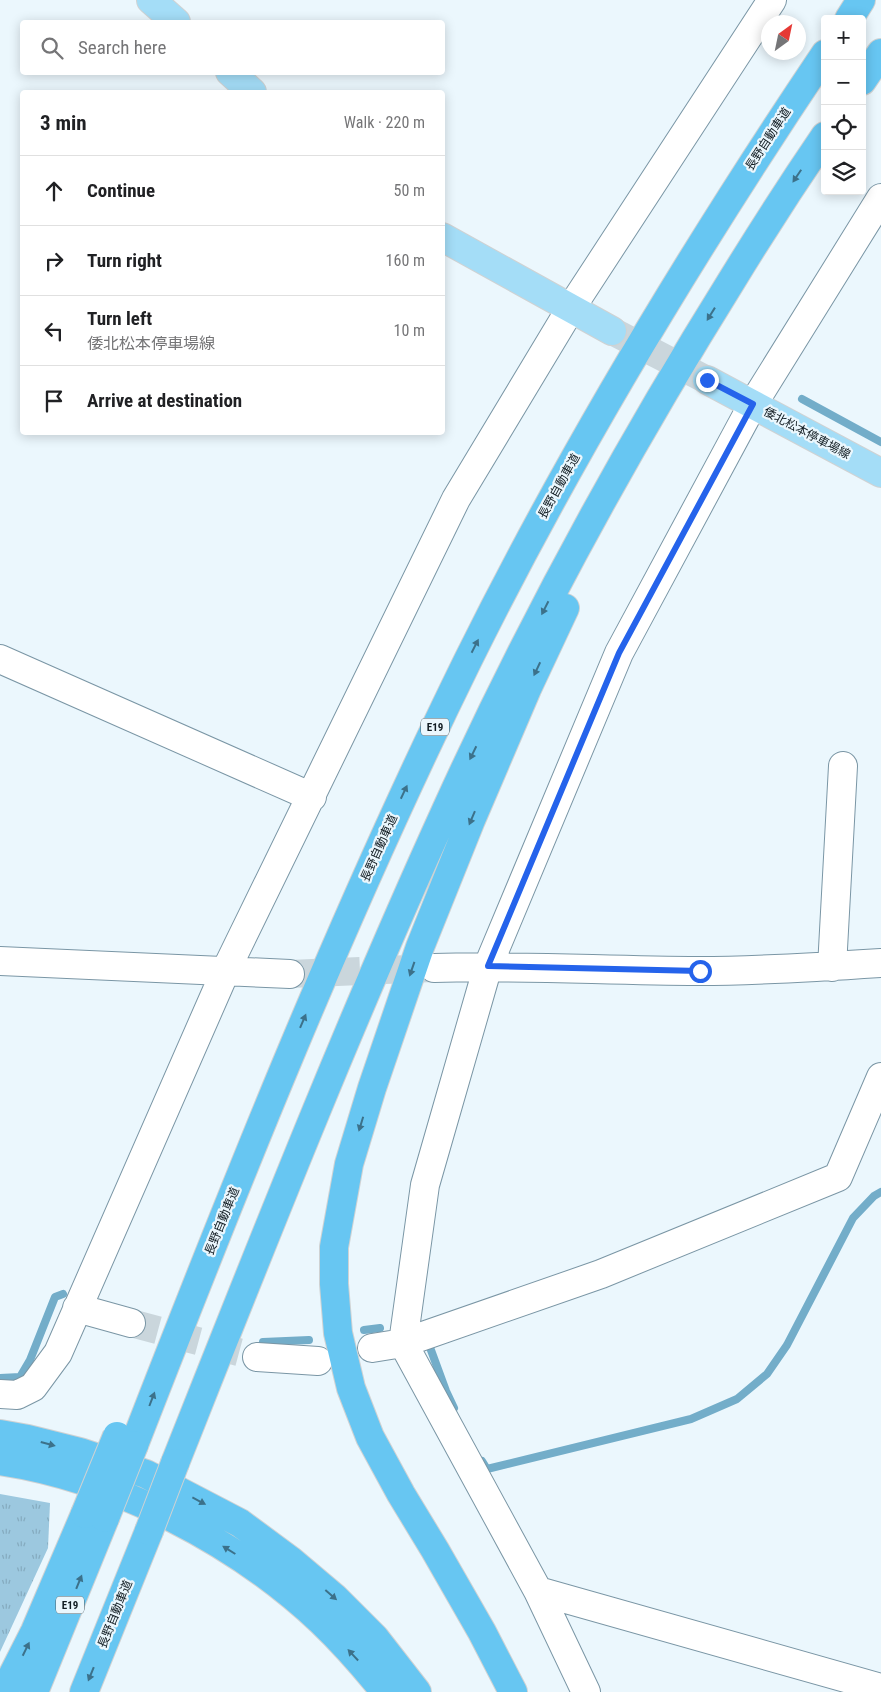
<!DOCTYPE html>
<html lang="en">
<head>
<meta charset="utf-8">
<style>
	body { margin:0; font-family:"Roboto Condensed","Noto Sans JP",sans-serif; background:#f6f6f6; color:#202124 }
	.controls { position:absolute; right:15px; top:15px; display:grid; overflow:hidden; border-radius:5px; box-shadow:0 2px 12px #0003 }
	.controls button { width:45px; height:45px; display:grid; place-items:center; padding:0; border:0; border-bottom:1px solid #e0e0e0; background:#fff; color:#202124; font:25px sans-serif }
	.compass { position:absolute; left:761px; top:15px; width:45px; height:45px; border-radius:50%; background:#fff; box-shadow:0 2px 12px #0003; rotate:33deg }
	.stop { position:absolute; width:15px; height:15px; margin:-11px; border:4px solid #2563eb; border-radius:50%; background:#fff }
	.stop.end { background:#2563eb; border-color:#fff; box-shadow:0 1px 5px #0008 }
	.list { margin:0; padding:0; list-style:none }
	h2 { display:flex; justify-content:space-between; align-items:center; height:65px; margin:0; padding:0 20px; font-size:21px }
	h2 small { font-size:16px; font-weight:400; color:#757577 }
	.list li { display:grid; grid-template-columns:32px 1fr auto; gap:15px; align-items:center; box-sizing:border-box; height:70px; padding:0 20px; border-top:1px solid #e0e0e0 }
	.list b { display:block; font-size:19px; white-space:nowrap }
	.list p { margin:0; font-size:16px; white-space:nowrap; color:#757577 }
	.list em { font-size:16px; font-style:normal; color:#757577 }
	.icon { flex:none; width:28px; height:28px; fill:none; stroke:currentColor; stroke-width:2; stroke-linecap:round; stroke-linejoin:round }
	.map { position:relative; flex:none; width:881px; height:1692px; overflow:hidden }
	.search { position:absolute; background:#fff; box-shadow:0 2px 12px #0003; left:20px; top:20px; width:425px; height:55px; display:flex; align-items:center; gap:12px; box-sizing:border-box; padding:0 18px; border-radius:5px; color:#757577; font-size:19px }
	.panel { position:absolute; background:#fff; box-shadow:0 2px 12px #0003; left:20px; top:90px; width:425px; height:345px; border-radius:5px }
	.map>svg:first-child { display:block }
</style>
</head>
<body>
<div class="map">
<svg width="881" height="1692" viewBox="0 0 881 1692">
	<defs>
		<pattern id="grass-tufts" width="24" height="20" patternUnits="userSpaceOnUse" patternTransform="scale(1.25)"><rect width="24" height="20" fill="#9cc8df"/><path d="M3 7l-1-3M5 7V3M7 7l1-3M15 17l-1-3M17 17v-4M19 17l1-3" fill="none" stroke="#85abbf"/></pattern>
	</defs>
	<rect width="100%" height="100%" fill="#ebf7fd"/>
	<path fill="url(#grass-tufts)" d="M0,1494L50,1503L48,1548L0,1652Z"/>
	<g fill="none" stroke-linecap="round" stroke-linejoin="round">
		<path stroke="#73adc9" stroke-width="8" d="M802,399L881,442
			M364,1330L380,1328
			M263,1342L309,1340
			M428,1342L446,1391L454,1408
			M0,1378L20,1377L30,1360L55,1297L63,1294
			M482,1461L487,1469L691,1419L737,1399L767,1374L787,1345L853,1218L874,1196L881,1192"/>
		<path stroke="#cad6dc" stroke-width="28" stroke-dasharray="28 14" stroke-linecap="butt" d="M290,974L434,968
			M131,1323L257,1357"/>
		<path stroke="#cad6dc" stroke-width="28" stroke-dasharray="28 14" stroke-linecap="butt" d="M612,331L707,380"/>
		<g stroke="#7a96a5" stroke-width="30">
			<path id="minor" d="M0,659L312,797
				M0,961L290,974
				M832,967L843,766
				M434,968C522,965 610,971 699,971C760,971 821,967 881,963
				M77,1308L131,1323
				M372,1348L403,1343L601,1274L838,1177L881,1077
				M257,1357L318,1361
				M0,1394L17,1395L33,1387L58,1353L225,972L456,499L571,308L772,0
				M538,1591L881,1688
				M586,1692L538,1591L403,1343L425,1185L488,966L619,653L753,404L881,198"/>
		</g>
		<g stroke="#cfd2d3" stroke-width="30">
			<path id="major" d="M151,0L176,22
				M230,72L252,92
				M442,237L612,331
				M707,380L881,473"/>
		</g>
		<g stroke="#cfd2d3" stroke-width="30">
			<path id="highway" d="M849,19L861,0
				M862,81L881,53
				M0,1434L28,1439L80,1452L146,1474L240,1523L290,1560L335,1598L375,1638L417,1692
				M134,1445C237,1180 342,916 468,660C572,450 694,249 825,54
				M0,1461C115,1478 237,1542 321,1621C344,1643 365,1667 385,1692
				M175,1463C262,1244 348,1025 446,810C529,627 626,450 732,280C762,231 793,183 825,136
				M4,1692L35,1631L85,1514
				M34,1692L105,1518
				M84,1692L149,1531
				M513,1692L482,1632L435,1550L401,1494L370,1437L351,1388L338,1333L334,1284V1247L349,1164L372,1088L420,947L471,820L527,689L565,608"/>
		</g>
		<use href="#minor" stroke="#fff" stroke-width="28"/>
		<use href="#major" stroke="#a4ddf7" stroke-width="28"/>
		<use href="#highway" stroke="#67c6f2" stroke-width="28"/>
		<g stroke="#cfd2d3" stroke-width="30" stroke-linecap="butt">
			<path id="highway-bridge" d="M85,1514L117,1436
				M105,1518L134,1445
				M149,1531L175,1463"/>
		</g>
		<use href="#highway-bridge" stroke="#67c6f2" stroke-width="28"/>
	</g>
	<defs><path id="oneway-solid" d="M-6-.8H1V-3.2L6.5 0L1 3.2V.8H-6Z" transform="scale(1.25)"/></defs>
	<g fill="#3c718a">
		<use href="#oneway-solid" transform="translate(797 176) rotate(124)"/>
		<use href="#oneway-solid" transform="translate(711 314) rotate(122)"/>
		<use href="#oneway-solid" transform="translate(545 608) rotate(117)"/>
		<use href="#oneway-solid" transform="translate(475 646) rotate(-63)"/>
		<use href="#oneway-solid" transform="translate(537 669) rotate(115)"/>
		<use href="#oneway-solid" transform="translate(473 753) rotate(116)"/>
		<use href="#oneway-solid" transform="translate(404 792) rotate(-65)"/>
		<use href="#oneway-solid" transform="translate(472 818) rotate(113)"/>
		<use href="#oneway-solid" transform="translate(412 969) rotate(109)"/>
		<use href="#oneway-solid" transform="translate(303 1021) rotate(-67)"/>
		<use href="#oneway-solid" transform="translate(361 1124) rotate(107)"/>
		<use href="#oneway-solid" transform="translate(152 1399) rotate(-69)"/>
		<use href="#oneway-solid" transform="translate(48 1444) rotate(15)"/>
		<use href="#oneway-solid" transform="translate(199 1501) rotate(28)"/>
		<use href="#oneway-solid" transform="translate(229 1550) rotate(-148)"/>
		<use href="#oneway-solid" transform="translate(79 1582) rotate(-68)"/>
		<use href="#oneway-solid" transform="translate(331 1595) rotate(41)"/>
		<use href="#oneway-solid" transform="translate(26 1649) rotate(-64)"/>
		<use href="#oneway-solid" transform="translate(353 1655) rotate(-133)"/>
		<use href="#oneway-solid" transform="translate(91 1674) rotate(112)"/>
	</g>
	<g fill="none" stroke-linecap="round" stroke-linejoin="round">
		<path stroke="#2563eb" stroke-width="6" d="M700,971L488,966L619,653L753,404L707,380"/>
	</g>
	<g text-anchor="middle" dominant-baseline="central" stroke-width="4.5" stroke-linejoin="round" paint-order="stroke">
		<g fill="#ebf7fd" stroke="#525e64" stroke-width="1">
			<rect x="421" y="718.5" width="28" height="17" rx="4"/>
			<rect x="56" y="1596.5" width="28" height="17" rx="4"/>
		</g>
		<g font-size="11" font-weight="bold" fill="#111c22">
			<text x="435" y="727">E19</text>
			<text x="70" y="1605">E19</text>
		</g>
		<g font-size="12" fill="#111c22" stroke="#ebf7fd">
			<text transform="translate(768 139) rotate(-57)">長野自動車道</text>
			<text transform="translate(807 433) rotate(28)">倭北松本停車場線</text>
			<text transform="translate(559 486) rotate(-61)">長野自動車道</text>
			<text transform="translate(379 848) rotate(-66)">長野自動車道</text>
			<text transform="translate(222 1221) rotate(-68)">長野自動車道</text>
			<text transform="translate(115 1614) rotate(-68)">長野自動車道</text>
		</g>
	</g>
</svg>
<div class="controls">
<button>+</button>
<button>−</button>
<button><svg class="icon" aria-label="locate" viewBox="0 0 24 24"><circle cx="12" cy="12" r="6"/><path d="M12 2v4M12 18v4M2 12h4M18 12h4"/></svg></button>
<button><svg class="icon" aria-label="layers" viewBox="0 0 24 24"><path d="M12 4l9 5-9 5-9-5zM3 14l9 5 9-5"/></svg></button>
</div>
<svg class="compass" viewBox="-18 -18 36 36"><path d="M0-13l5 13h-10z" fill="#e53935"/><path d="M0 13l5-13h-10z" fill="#757577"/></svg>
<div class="stop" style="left:700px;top:971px"></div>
<div class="stop end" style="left:707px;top:380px"></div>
<div class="search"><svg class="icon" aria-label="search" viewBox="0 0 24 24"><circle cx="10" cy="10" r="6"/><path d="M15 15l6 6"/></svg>Search here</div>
<section class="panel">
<h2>3 min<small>Walk · 220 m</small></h2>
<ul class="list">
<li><svg class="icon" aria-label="ahead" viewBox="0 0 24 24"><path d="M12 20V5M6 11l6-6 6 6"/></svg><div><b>Continue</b></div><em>50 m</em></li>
<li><svg class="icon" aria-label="right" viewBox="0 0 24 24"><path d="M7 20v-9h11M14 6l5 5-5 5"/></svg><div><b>Turn right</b></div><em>160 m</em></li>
<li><svg class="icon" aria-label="left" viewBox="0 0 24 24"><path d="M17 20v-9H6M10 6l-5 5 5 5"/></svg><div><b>Turn left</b><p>倭北松本停車場線</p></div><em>10 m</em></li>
<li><svg class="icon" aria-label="arrive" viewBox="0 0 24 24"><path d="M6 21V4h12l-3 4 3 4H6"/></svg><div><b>Arrive at destination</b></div></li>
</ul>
</section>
</div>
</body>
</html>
